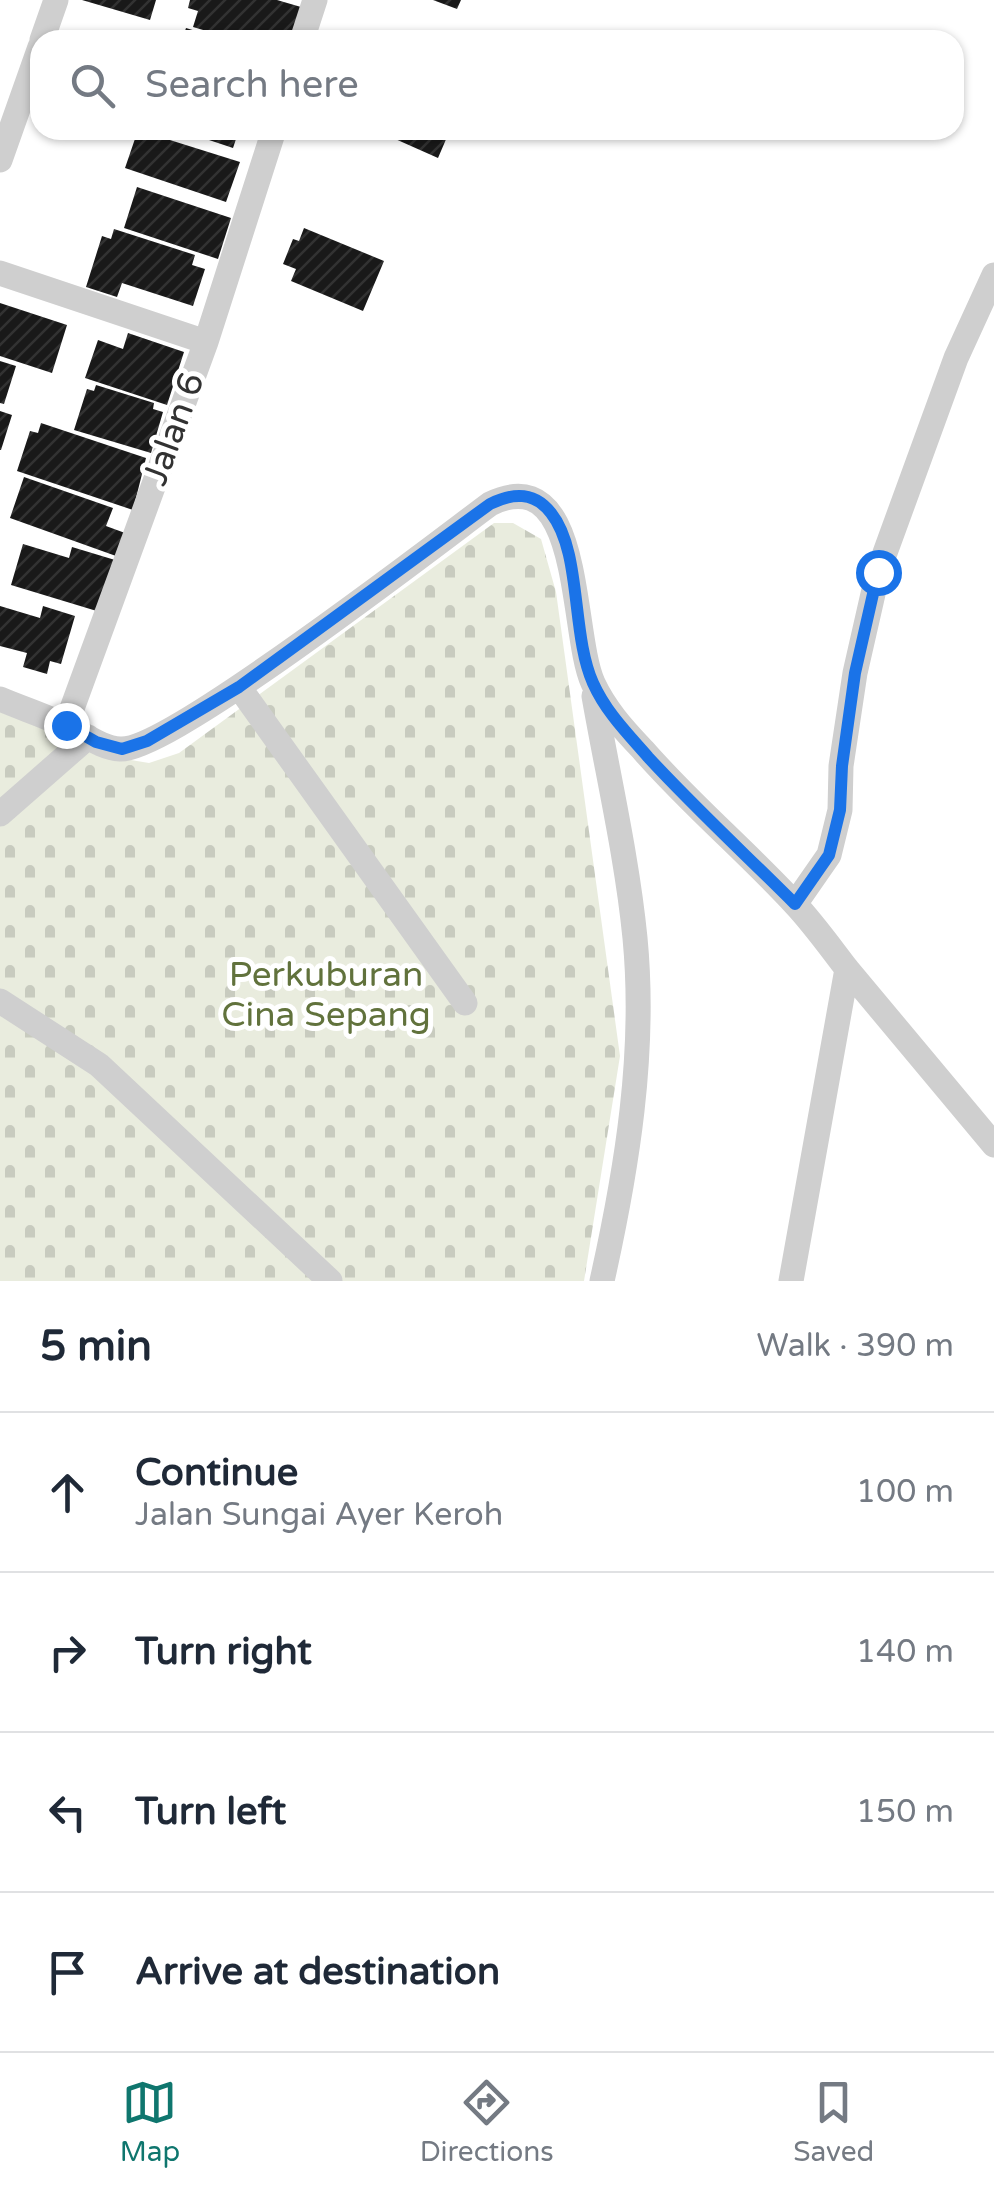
<!DOCTYPE html>
<html lang="en">
<head>
<meta charset="utf-8">
<style>
	body { margin:0; font-family:"Varela Round",sans-serif; background:#f6f6f7; color:#1f2937 }
	.stop { position:absolute; width:30px; height:30px; margin:-22px; border:8px solid #1a73e8; border-radius:50%; background:#fff }
	.stop.end { background:#1a73e8; border-color:#fff; box-shadow:0 2px 10px #0008 }
	.list { margin:0; padding:0; list-style:none }
	h2 { display:flex; justify-content:space-between; align-items:center; height:130px; margin:0; padding:0 40px; font-size:42px }
	h2 small { font-size:32px; font-weight:400; color:#747a83 }
	.list li { display:grid; grid-template-columns:65px 1fr auto; gap:30px; align-items:center; box-sizing:border-box; height:160px; padding:0 40px; border-top:2px solid #e0e1e3 }
	.list b { display:block; font-size:38px; white-space:nowrap }
	.list p { margin:0; font-size:32px; white-space:nowrap; color:#747a83 }
	.list em { font-size:32px; font-style:normal; color:#747a83 }
	.icon { flex:none; width:55px; height:55px; fill:none; stroke:currentColor; stroke-width:2; stroke-linecap:round; stroke-linejoin:round }
	.map { position:relative; flex:none; width:994px; height:1281px; overflow:hidden }
	.search { position:absolute; background:#fff; box-shadow:0 2px 8px #0004; left:30px; right:30px; top:30px; height:110px; display:flex; align-items:center; gap:25px; box-sizing:border-box; padding:0 35px; border-radius:30px; color:#747a83; font-size:38px }
	.sheet { height:770px; background:#fff }
	nav { display:flex; justify-content:space-around; align-items:center; box-sizing:border-box; height:140px; border-top:2px solid #e0e1e3; background:#fff; font-size:28px; color:#747a83 }
	nav a { display:grid; justify-items:center; gap:5px }
	nav .on { color:#0f766e }
	.map>svg:first-child { display:block }
</style>
</head>
<body>
<div class="map">
<svg width="994" height="1281" viewBox="0 0 994 1281">
	<defs>
		<pattern id="cemetery-stones" width="16" height="16" patternUnits="userSpaceOnUse" patternTransform="scale(2.5)"><rect width="16" height="16" fill="#e9ecde"/><path d="M2 7V4a2 2 0 0 1 4 0v3zM10 15v-3a2 2 0 0 1 4 0v3z" fill="#c8cbbf"/></pattern>
		<pattern id="building-hatch" width="6" height="6" patternUnits="userSpaceOnUse" patternTransform="scale(2.5)"><rect width="6" height="6" fill="#191919"/><path d="M-1 1l2-2M0 6l6-6M5 7l2-2" fill="none" stroke="#323232"/></pattern>
	</defs>
	<rect width="100%" height="100%" fill="#fff"/>
	<path fill="url(#cemetery-stones)" d="M494,523H513L541,539L556,592L620,1056L584,1281H0V706L107,756L149,763L179,753Z"/>
	<path fill="url(#building-hatch)" d="M82,0H156L150,20Z
		M190,0H277L301,7L292,40H237L193,27L198,11L188,8Z
		M433,0H461L457,9Z
		M186,28L222,39V40H182Z
		M138,130L240,162L226,202L125,168Z
		M179,130H239L233,148Z
		M375,130H450L438,158Z
		M137,187L231,218L218,259L124,228Z
		M304,228L384,261L363,311L291,281L296,269L283,264L293,239L299,241Z
		M114,229L195,255L192,265L205,269L193,306L122,283L117,297L86,287L102,236L111,239Z
		M0,303L67,325L52,373L0,356Z
		M128,333L184,352L167,405L85,378L98,340L123,349Z
		M0,361L16,366L4,404L0,403Z
		M96,385L154,403L153,409L163,412L151,453L74,430L87,389L94,391Z
		M0,411L12,415L1,450H0Z
		M41,423L146,458L133,510L17,471L30,431L38,433Z
		M24,477L113,508L106,526L125,533L116,556L10,518Z
		M23,544L69,558L72,547L115,560L100,612L11,585Z
		M0,606L40,618L43,606L75,616L61,664L50,661L47,674L23,667L27,653L0,646Z"/>
	<g fill="none" stroke-linecap="round" stroke-linejoin="round">
		<path stroke="#cfcfcf" stroke-width="25" d="M42,40L56,0
			M302,40L315,0
			M0,160L40,47
			M0,273L206,342
			M239,687L465,1003
			M594,696C608,776 627,857 635,938C646,1053 627,1169 602,1281
			M0,699C21,708 43,715 64,725C82,732 100,748 120,749C168,752 436,544 490,504C584,458 570,633 593,683C605,709 623,729 643,750C690,804 745,850 794,903C813,923 830,947 847,969L791,1281
			M66,725L206,342L274,130
			M0,814L88,737
			M795,904L829,855L840,810L841,766L855,673L878,572L956,358L994,275
			M847,969L994,1145
			M0,1001L99,1065L330,1281"/>
	</g>
	<g fill="none" stroke-linecap="round" stroke-linejoin="round">
		<path stroke="#1a73e8" stroke-width="12" d="M66,725L96,742L122,749L147,741L239,687L490,504C512,493 534,491 551,513C582,552 571,634 593,683C606,712 627,733 648,757C695,808 746,855 795,904L829,855L840,810L842,766L855,673L878,572"/>
	</g>
	<g text-anchor="middle" dominant-baseline="central" stroke-width="10" stroke-linejoin="round" paint-order="stroke">
		<g font-size="35" fill="#323232" stroke="#fff">
			<text transform="translate(174 429) rotate(-70)">Jalan 6</text>
		</g>
		<g font-size="35" fill="#61723c" stroke="#fff">
			<text x="326" y="975">Perkuburan<tspan x="326" dy="40">Cina Sepang</tspan></text>
		</g>
	</g>
</svg>
<div class="stop" style="left:878px;top:572px"></div>
<div class="stop end" style="left:66px;top:725px"></div>
<div class="search"><svg class="icon" aria-label="search" viewBox="0 0 24 24"><circle cx="10" cy="10" r="6"/><path d="M15 15l6 6"/></svg>Search here</div>
</div>
<section class="sheet">
<h2>5 min<small>Walk · 390 m</small></h2>
<ul class="list">
<li><svg class="icon" aria-label="ahead" viewBox="0 0 24 24"><path d="M12 20V5M6 11l6-6 6 6"/></svg><div><b>Continue</b><p>Jalan Sungai Ayer Keroh</p></div><em>100 m</em></li>
<li><svg class="icon" aria-label="right" viewBox="0 0 24 24"><path d="M7 20v-9h11M14 6l5 5-5 5"/></svg><div><b>Turn right</b></div><em>140 m</em></li>
<li><svg class="icon" aria-label="left" viewBox="0 0 24 24"><path d="M17 20v-9H6M10 6l-5 5 5 5"/></svg><div><b>Turn left</b></div><em>150 m</em></li>
<li><svg class="icon" aria-label="arrive" viewBox="0 0 24 24"><path d="M6 21V4h12l-3 4 3 4H6"/></svg><div><b>Arrive at destination</b></div></li>
</ul>
</section>
<nav>
<a class="on"><svg class="icon" aria-label="map" viewBox="0 0 24 24"><path d="M3 6l6-2 6 2 6-2v14l-6 2-6-2-6 2zM9 4v14M15 6v14"/></svg>Map</a>
<a><svg class="icon" aria-label="directions" viewBox="0 0 24 24"><path d="M12 3l9 9-9 9-9-9zM9 14v-3h6M13 9l2 2-2 2"/></svg>Directions</a>
<a><svg class="icon" aria-label="saved" viewBox="0 0 24 24"><path d="M7 4h10v16l-5-4-5 4z"/></svg>Saved</a>
</nav>
</body>
</html>
